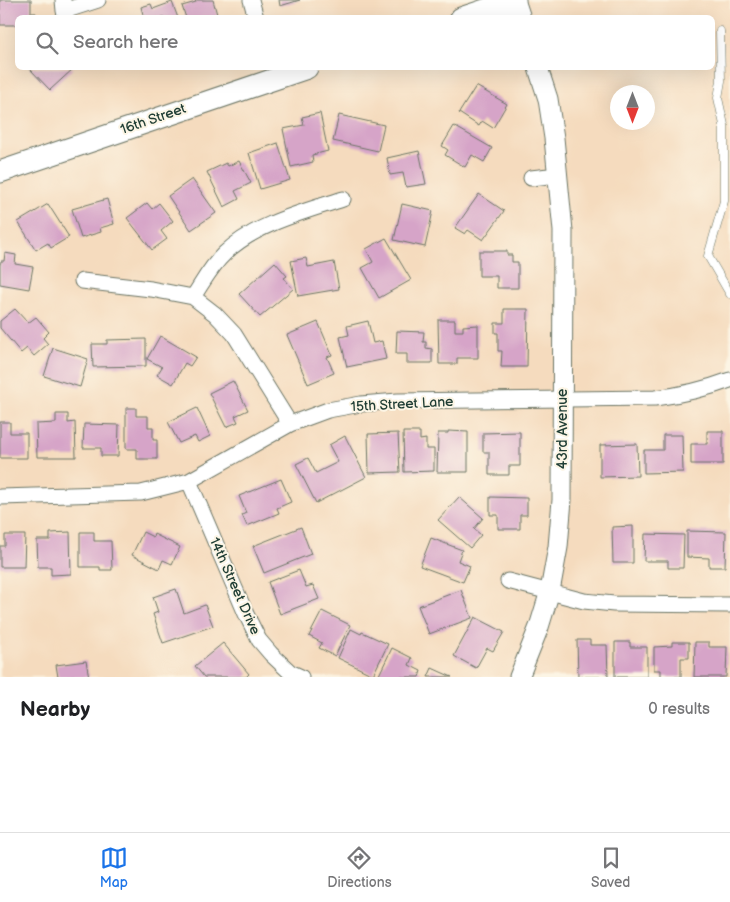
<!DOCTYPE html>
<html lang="en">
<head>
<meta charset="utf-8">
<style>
	body { margin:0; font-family:"Balsamiq Sans",sans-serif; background:#f2f2f2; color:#202124 }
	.compass { position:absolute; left:610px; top:85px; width:45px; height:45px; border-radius:50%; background:#fff; box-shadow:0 5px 20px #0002; rotate:180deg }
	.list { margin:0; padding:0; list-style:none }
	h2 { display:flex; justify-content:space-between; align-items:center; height:65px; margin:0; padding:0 20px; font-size:21px }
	h2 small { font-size:16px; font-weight:400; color:#757577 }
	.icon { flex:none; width:28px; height:28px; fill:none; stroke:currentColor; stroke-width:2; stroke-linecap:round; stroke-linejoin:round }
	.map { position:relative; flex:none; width:730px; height:677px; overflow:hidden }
	.search { position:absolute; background:#fff; box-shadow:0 5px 20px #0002; left:15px; right:15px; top:15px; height:55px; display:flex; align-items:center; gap:12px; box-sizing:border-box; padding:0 18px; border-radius:8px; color:#757577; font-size:19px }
	.sheet { height:155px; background:#fff }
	nav { display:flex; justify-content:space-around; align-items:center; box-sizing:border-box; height:70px; border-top:1px solid #e0e0e0; background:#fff; font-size:14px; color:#757577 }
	nav a { display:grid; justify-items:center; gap:2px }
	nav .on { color:#1a73e8 }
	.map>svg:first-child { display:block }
</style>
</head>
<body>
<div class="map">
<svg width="730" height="677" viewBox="0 0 730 677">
	<rect width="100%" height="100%" fill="#fcf5e5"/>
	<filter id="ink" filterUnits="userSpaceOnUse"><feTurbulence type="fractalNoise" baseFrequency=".02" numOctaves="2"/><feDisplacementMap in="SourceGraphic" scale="10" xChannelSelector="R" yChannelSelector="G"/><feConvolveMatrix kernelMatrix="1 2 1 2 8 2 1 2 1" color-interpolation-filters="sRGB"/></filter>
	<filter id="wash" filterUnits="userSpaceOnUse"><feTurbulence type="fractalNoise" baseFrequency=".0096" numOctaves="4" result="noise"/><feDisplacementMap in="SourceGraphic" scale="20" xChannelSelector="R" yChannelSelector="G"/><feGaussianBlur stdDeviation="1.12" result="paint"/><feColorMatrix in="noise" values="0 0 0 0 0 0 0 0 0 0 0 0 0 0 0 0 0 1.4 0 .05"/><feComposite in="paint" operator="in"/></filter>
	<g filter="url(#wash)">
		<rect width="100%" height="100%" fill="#f5dbbe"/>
		<g id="blocks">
			<path fill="#d6a4c8" d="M0,0H31V13H36V18H18V25H0Z
				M195,0H213L218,18H186L182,6L196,2Z
				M279,0H300L280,6Z
				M172,2L178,18H144L141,7L151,4L153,9Z
				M29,68H74L50,90Z
				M476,86L507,104L493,128L482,121L479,126L459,113Z
				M320,113L328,151L312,155L313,162L291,167L283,129L304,125L302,117Z
				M339,115L384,125L378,151L333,141Z
				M454,126L492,148L484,162L472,155L465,167L445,155L448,150L442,146Z
				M278,143L290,180L260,189L249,153Z
				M419,151L426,184L406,187L403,173L390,175L387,158Z
				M239,161L251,183L235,191L239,199L224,207L207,172L226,163L228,166Z
				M192,179L216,213L191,230L168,196Z
				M479,194L504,211L483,240L468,230L465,234L455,228Z
				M107,199L114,224L100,228L101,232L81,238L72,209Z
				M147,203L152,209L159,203L173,221L161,231L167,239L152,250L127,218Z
				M48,204L69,237L51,248L48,243L36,250L18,222Z
				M402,204L433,211L425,247L394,240Z
				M386,238L411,280L379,298L362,268L373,262L366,249Z
				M479,251H507V255H512V262H518V288H497V276H479Z
				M5,253L16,255L15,264L33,267L29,289L0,284V265L1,261H4Z
				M306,258L308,267L334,262L339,289L298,296L291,261Z
				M275,262L287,276L284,278L293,289L260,317L239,294Z
				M15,309L28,323L36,317L49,332L43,338L48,344L34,356L27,348L21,353L0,328V321Z
				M504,309H528L527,367H501L502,351H498V333H495V323H504Z
				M438,320H455V331H463V326L478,325V358H457V364H439Z
				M368,321L373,343L382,341L386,359L347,367L340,337L349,335L347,326Z
				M318,322L332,355L327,357L334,373L308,384L287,335Z
				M397,331L424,332L423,342H426V348L432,349V363H407V354H396Z
				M160,336L196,357L190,366L185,363L173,384L157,375L162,367L147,359Z
				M146,339V366L93,367L92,344H107V340Z
				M53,348L88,359L80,387L44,376Z
				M233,381L248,410L235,416L238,422L226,427L209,393Z
				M126,408H136V416H148V427H153V440H157V459H137V449H126Z
				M197,408L210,436L198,442L195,436L179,443L168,422Z
				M56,414H68V423L75,422L76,457H37L36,424L56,423Z
				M0,422H10V433H27V458H0Z
				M84,424L119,425L118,456H101V448H83Z
				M448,431L468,432V472H437L438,433H448Z
				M707,431H723V464H691V444H707Z
				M403,432H420V440L426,439V449H434V471L404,472Z
				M520,432V466H509V475H489V452H483V433Z
				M398,433L400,472L369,473L368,434Z
				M663,435H682L683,472L644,473V450H663Z
				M345,436L366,477L316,503L296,464L308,458L316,473L338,462L329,445Z
				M637,444L638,476L600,477V445Z
				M281,479L291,502L277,508L279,513L247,526L242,515L246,513L239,496Z
				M459,497L483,518L474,529L481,535L470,548L438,520Z
				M490,497L527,498V515H520V529H498V515H490Z
				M633,526V563H613L612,527Z
				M301,527L311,554L264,573L253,546Z
				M687,531L726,532L725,567H709V558L687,557Z
				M70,532L71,574L51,575V567H38L37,540H50V533Z
				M80,532H94V541H111L112,570H100V567H80Z
				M143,532L153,537L154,534L180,547L172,564L163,560L159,569L132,555Z
				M645,534L684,535L683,568H668V561H644Z
				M5,535H25L24,567H0V546H5Z
				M431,538L462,550L458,561L470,566L463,582L420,566Z
				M299,570L306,587L313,585L319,599L280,614L268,582Z
				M176,589L184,613L205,605L213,626L163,643L153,614L158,612L153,597Z
				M461,590L472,618L429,634L418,606Z
				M322,611L350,625L335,656L319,648L322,643L309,636Z
				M475,617L504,632L493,651L487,648L476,668L454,656Z
				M351,629L361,634L362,632L388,644L373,675L338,658Z
				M577,640H590V645H607L608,677H578Z
				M615,642H630V647H647V677H615Z
				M672,642H689V658H681V677H661V670H654V647L672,646Z
				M695,642H709V647H727L726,677H694Z
				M223,643L249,674L246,677H204L195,666Z
				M392,648L412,658L409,665L421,671L419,677H383L379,675Z
				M86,661L89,677H58L56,665Z
				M432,668L452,677H428Z"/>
		</g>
	</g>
	<g filter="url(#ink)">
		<use href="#blocks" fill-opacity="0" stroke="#6a7464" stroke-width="1"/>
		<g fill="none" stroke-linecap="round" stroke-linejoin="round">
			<g stroke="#6a7464" stroke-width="9">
				<path id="service" d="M720,31L721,81L718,98L724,125V201L708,256L730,294"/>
			</g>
			<g stroke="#6a7464" stroke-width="17">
				<path id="minor" d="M63,0L64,11L98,0
					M251,0L256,18
					M531,178L558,175
					M82,281L151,289L193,297L215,314L234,334L290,424
					M193,297C203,282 211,266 225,253C255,224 304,212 343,199
					M189,481L246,614L259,640L271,654L290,672L301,677
					M0,497L141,493L189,481L290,424L328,410L361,404L398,401L655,398C680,395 706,389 730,380
					M508,581L584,601L614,604L730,605"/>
			</g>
			<g stroke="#6a7464" stroke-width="21">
				<path id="tertiary" d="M515,0L521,18
					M519,677L539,627L550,591L558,547L562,500L563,231L554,138L548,99L538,68"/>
			</g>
			<g stroke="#6a7464" stroke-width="23">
				<path id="secondary" d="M461,18L515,0
					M0,172L307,68"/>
			</g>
			<use href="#service" stroke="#fff" stroke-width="8"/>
			<use href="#minor" stroke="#fff" stroke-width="15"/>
			<use href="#tertiary" stroke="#fff" stroke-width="19"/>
			<use href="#secondary" stroke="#fff" stroke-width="21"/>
		</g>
	</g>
	<g text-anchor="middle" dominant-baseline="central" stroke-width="4" stroke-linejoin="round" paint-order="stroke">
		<g font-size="14" fill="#1f3d34" stroke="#fcf5e5">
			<text transform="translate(153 119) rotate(-19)">16th Street</text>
			<text transform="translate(402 404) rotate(-3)">15th Street Lane</text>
			<text transform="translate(562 429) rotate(-90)">43rd Avenue</text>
			<text transform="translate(235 586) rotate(66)">14th Street Drive</text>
		</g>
	</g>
</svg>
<svg class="compass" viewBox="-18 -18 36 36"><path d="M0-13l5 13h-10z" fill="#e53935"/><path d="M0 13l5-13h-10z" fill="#757577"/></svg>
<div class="search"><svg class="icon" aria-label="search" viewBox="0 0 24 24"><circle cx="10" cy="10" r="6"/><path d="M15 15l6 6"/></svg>Search here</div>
</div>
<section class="sheet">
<h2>Nearby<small>0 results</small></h2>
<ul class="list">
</ul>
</section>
<nav>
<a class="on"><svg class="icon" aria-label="map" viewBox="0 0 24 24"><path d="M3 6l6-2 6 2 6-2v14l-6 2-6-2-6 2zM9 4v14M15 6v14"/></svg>Map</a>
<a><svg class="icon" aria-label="directions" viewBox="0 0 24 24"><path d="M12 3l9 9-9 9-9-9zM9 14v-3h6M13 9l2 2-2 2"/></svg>Directions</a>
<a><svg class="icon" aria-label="saved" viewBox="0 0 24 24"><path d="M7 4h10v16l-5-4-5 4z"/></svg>Saved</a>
</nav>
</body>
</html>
